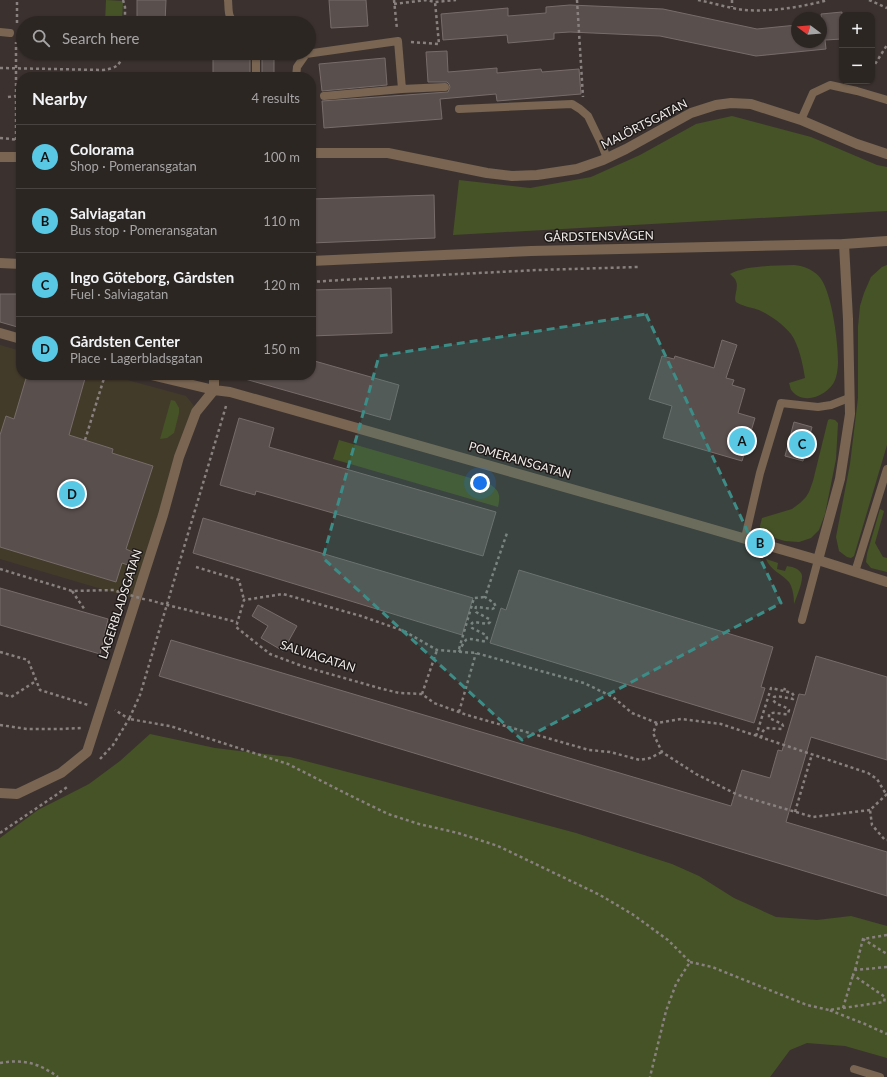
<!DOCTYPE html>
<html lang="en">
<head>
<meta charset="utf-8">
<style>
	body { margin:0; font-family:Lato,sans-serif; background:#342e2b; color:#f1f3f6 }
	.controls { position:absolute; right:12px; top:12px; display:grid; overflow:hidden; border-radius:8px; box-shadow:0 1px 3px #0004 }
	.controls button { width:36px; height:36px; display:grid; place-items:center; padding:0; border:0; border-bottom:1px solid #484341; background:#2c2623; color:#f1f3f6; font:20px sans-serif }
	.compass { position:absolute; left:791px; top:12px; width:36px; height:36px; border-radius:50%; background:#2c2623; box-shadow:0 1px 3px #0004; rotate:286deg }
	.you { position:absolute; left:480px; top:483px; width:14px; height:14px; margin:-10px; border:3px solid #fff; border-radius:50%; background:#1a73e8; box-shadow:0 0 0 6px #1a73e833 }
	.badge { display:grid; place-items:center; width:26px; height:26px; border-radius:50%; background:#59c8e4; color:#111; font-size:13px; font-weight:700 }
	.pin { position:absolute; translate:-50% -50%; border:2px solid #fff; box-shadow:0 1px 4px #0006 }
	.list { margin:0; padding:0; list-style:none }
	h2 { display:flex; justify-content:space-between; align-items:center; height:52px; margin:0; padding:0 16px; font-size:17px }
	h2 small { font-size:13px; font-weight:400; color:#a6a5a6 }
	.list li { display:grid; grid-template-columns:26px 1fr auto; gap:12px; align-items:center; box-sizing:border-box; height:64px; padding:0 16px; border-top:1px solid #484341 }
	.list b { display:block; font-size:15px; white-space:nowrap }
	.list p { margin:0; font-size:13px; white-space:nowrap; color:#a6a5a6 }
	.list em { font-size:13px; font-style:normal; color:#a6a5a6 }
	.icon { flex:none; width:22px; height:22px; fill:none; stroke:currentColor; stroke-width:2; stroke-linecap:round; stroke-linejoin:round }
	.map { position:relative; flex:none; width:887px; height:1077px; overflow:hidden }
	.search { position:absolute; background:#2c2623; box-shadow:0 1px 3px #0004; left:16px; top:16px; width:300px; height:44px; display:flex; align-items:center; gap:10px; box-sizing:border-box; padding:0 14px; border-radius:22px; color:#a6a5a6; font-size:15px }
	.panel { position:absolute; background:#2c2623; box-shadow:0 1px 3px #0004; left:16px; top:72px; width:300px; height:308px; border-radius:16px }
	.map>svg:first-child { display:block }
</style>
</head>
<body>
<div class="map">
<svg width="887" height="1077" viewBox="0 0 887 1077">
	<rect width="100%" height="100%" fill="#3b322f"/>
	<path fill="#433b2a" d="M0,345L21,351V375H109L186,396L194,406L139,600L0,559Z"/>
	<path fill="#465327" d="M106,0L123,1L122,23H105Z
		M732,116L811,137L877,165L887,167V211L453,235L459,180L530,188L591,177L640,155L696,124Z
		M794,265C804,266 815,270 821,279C832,295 838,341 838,362C838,367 837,375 835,380C829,395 804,406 792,391C790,389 790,385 789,383L805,378C803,365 799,345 791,334C783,324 770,315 759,310C753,308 739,305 736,302C733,298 739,288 736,281C735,278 732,276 730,274C747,265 774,266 794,265Z
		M887,265V445L854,556L851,558L847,557L839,551L836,537L850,464L858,398V327L860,306L864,293L871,277L882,267Z
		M171,400L175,401L179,408V413L174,433L167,438L160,439Z
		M830,419L835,420L838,423L836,459L825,514L819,530L811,538L799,542L785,541L771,537L761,532L760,526L762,518L792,509L800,503L806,497L809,492L813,481L828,420Z
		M339,440L488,483C499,490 501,494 498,507L333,459Z
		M880,509L884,511L875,543L883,557L887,558V572L871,568L866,562L867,554Z
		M766,559L778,563L777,569L785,571L787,566C792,567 798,568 801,573C805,578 796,598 794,604C794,597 793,588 789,582C782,574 770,570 766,559Z
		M150,734L215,748L290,757L386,782L576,833L672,864L699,876L734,898L776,917L817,920L851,916L887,926V1058L845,1046L807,1043L790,1050L770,1077H0V838L38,810L89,784L120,761Z"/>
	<path fill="#594f4d" stroke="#776c6a" d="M137,0H166L165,23H137Z
		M329,0H366L368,26L331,28Z
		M570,5L663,9L757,29L797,25V42H821V22H822L821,14L842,12V39L825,40L826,49L756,56L660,36L570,32L554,33V39L508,43L507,35L443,40L441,14L508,8V16L546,13V7Z
		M447,51L448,72L497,68V73L541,69L542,72L579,69L581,94L497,101L496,94L440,99L442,119L324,128L322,101L448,92L450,87L449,84L447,82H428L426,52Z
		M213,53H236V57H250V77H213Z
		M262,57H274V77H262Z
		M385,58L387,85L322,91L319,64Z
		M434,195L435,238L311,243V199Z
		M391,288L392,333L311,336V290Z
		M0,294H21V328L0,322Z
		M722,340L737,345L726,378L734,380L732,385L745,389L738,413L755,418L742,461L663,438L672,406L649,399L662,356L674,359L675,356L714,368Z
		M311,360L399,385L390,420L245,379L246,375H311Z
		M27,375H86L69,435L113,449L112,453L153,466L126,549L137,554L131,566L122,563L116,582L0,547V435L6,416L14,419Z
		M239,418L274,428L269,447L496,512L483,556L256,491L255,495L220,485Z
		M794,422L812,427L803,461L785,456Z
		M203,518L473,598L462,635L193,553Z
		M519,570L773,647L761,687L765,688L754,723L490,643L501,608L506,610Z
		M0,588L108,619L100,654L0,625Z
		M258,605L297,626L283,651L261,638L268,626L252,616Z
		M171,640L731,806L742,770L770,778L778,750L782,751L799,694L805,695L816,656L887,677V760L811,737L786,822L887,852V896L159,676Z"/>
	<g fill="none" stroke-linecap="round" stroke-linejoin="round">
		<path stroke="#89817f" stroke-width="2.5" stroke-dasharray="3 3" stroke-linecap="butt" d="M123,0L125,7V23
			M394,0L397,29
			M577,0L583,97
			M698,0C713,3 729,8 744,10C772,12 801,7 828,0
			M732,0V7
			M869,0L887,8
			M394,4L426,0L435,2L456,0
			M17,23V0
			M411,42L439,44L435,2
			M0,68L103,70C117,68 119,66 124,53
			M872,69L887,45
			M8,97L16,96
			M0,138L21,140
			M16,140V42
			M311,282L341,280L538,270L638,267
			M226,406L140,695L129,719L170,726L288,764L349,795L388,814L419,824L458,833L498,846L600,895L632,914L668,940L690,962L676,984L666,1011L650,1077
			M85,440L105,375
			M196,567L239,580L244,600
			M0,569L72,591L114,590L119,592
			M72,591L85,610
			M149,600L167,605L237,622
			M459,649L474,598L485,597
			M0,652L28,660L40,690L88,705
			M459,652C461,648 463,643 466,640C470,637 480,642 486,641L487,638L486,635L472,628L471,626L472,623L474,622L488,624L490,622L489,619L476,612L475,610L476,607H478L492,609L496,607L494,603L485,597L507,533
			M0,693L11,697L36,681
			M422,694L437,650
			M459,712L476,653
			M657,723L632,713L613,697L584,683L476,653L437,650L404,631L361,616L283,594L244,600L236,627L270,654L302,666L379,688L399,693L422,694L434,703L467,715L589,750L610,752L640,760L650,758L662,752
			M0,725L27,729H61L81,728
			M756,736L771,688L784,691
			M761,738L763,731L766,728L782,729L783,726L782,724L769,718V714C775,711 782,715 788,714L789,710C784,705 777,706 773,700L774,697L777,696L793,699L794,696L792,693L784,691L785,688
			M100,759L113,745L129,719L115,710
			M887,794L870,810L872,825L885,840H887
			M870,810L813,817L738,795L696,774L662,752L653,733L657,723L681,719L721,724L868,773L877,779L886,794
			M795,812L812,754
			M0,833L56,795L67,787
			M887,935L863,939L887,954
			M690,962L712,967L807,1005L829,1010
			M887,967L855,970L853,975L885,997L884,1002L829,1010L865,1024L887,1034
			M855,970L863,939
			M843,1008L853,975
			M0,1063C23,1059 39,1063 58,1077"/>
		<path stroke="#796552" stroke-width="8" d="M228,0C229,9 227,20 237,23
			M0,32L10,33
			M256,77V53
			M296,77L297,67L306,54L398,41L402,89L324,96
			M402,89L445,87
			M459,109L572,104L580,109L588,116L601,143L607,158
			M801,120L813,93L830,85L857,91L887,100
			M745,538L760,473L781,403L818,407L831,405L849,398
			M855,572L887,469
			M802,620L818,560
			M854,1069L880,1077"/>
		<path stroke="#796552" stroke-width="10" d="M311,153H388L487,173L512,176L537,175L577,169L603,160L626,149L691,113L716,105L731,103L751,104L801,120L857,144L887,154
			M0,157H21
			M0,333L21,339
			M151,375L214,390L230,392L663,515L818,560L887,582
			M818,560L840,479L850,414L848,319L844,244
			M0,793L17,794L61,773L87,752L163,515L179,457L196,412L214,390V375"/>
		<path stroke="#796552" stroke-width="10" d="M311,261L531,251L844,244L887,241
			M0,263L21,264"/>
		<path stroke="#89817f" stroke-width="2.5" stroke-dasharray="3 3" stroke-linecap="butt" d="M119,592L147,600"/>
	</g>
	<path fill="#3c8d87" fill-opacity="0.2" stroke="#3c8d87" stroke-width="3" stroke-dasharray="8 5" stroke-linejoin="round" d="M646,314L781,603L522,740L323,558L379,356Z"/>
	<g text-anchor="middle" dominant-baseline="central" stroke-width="3" stroke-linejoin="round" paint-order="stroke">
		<g font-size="12" fill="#f1ebe9" stroke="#1f1b1a">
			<text transform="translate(644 124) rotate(-27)">MALÖRTSGATAN</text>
			<text transform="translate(599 236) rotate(-1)">GÅRDSTENSVÄGEN</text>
			<text transform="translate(520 460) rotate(16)">POMERANSGATAN</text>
			<text transform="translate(120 604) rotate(-72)">LAGERBLADSGATAN</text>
			<text transform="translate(318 656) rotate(18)">SALVIAGATAN</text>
		</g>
	</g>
</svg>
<div class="controls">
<button>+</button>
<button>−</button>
</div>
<svg class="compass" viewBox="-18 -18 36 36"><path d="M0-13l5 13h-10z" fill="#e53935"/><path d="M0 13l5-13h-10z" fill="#a6a5a6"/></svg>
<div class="you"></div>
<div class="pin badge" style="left:742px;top:441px">A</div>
<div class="pin badge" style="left:760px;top:543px">B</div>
<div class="pin badge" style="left:802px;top:444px">C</div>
<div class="pin badge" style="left:72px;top:494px">D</div>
<div class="search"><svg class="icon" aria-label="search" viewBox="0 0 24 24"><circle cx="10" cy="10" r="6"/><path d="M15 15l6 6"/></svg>Search here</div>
<section class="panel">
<h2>Nearby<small>4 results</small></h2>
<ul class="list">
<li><span class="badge">A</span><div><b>Colorama</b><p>Shop · Pomeransgatan</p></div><em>100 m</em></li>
<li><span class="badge">B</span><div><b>Salviagatan</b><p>Bus stop · Pomeransgatan</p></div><em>110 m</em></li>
<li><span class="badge">C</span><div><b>Ingo Göteborg, Gårdsten</b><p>Fuel · Salviagatan</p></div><em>120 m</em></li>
<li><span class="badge">D</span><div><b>Gårdsten Center</b><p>Place · Lagerbladsgatan</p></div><em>150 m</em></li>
</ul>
</section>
</div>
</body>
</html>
